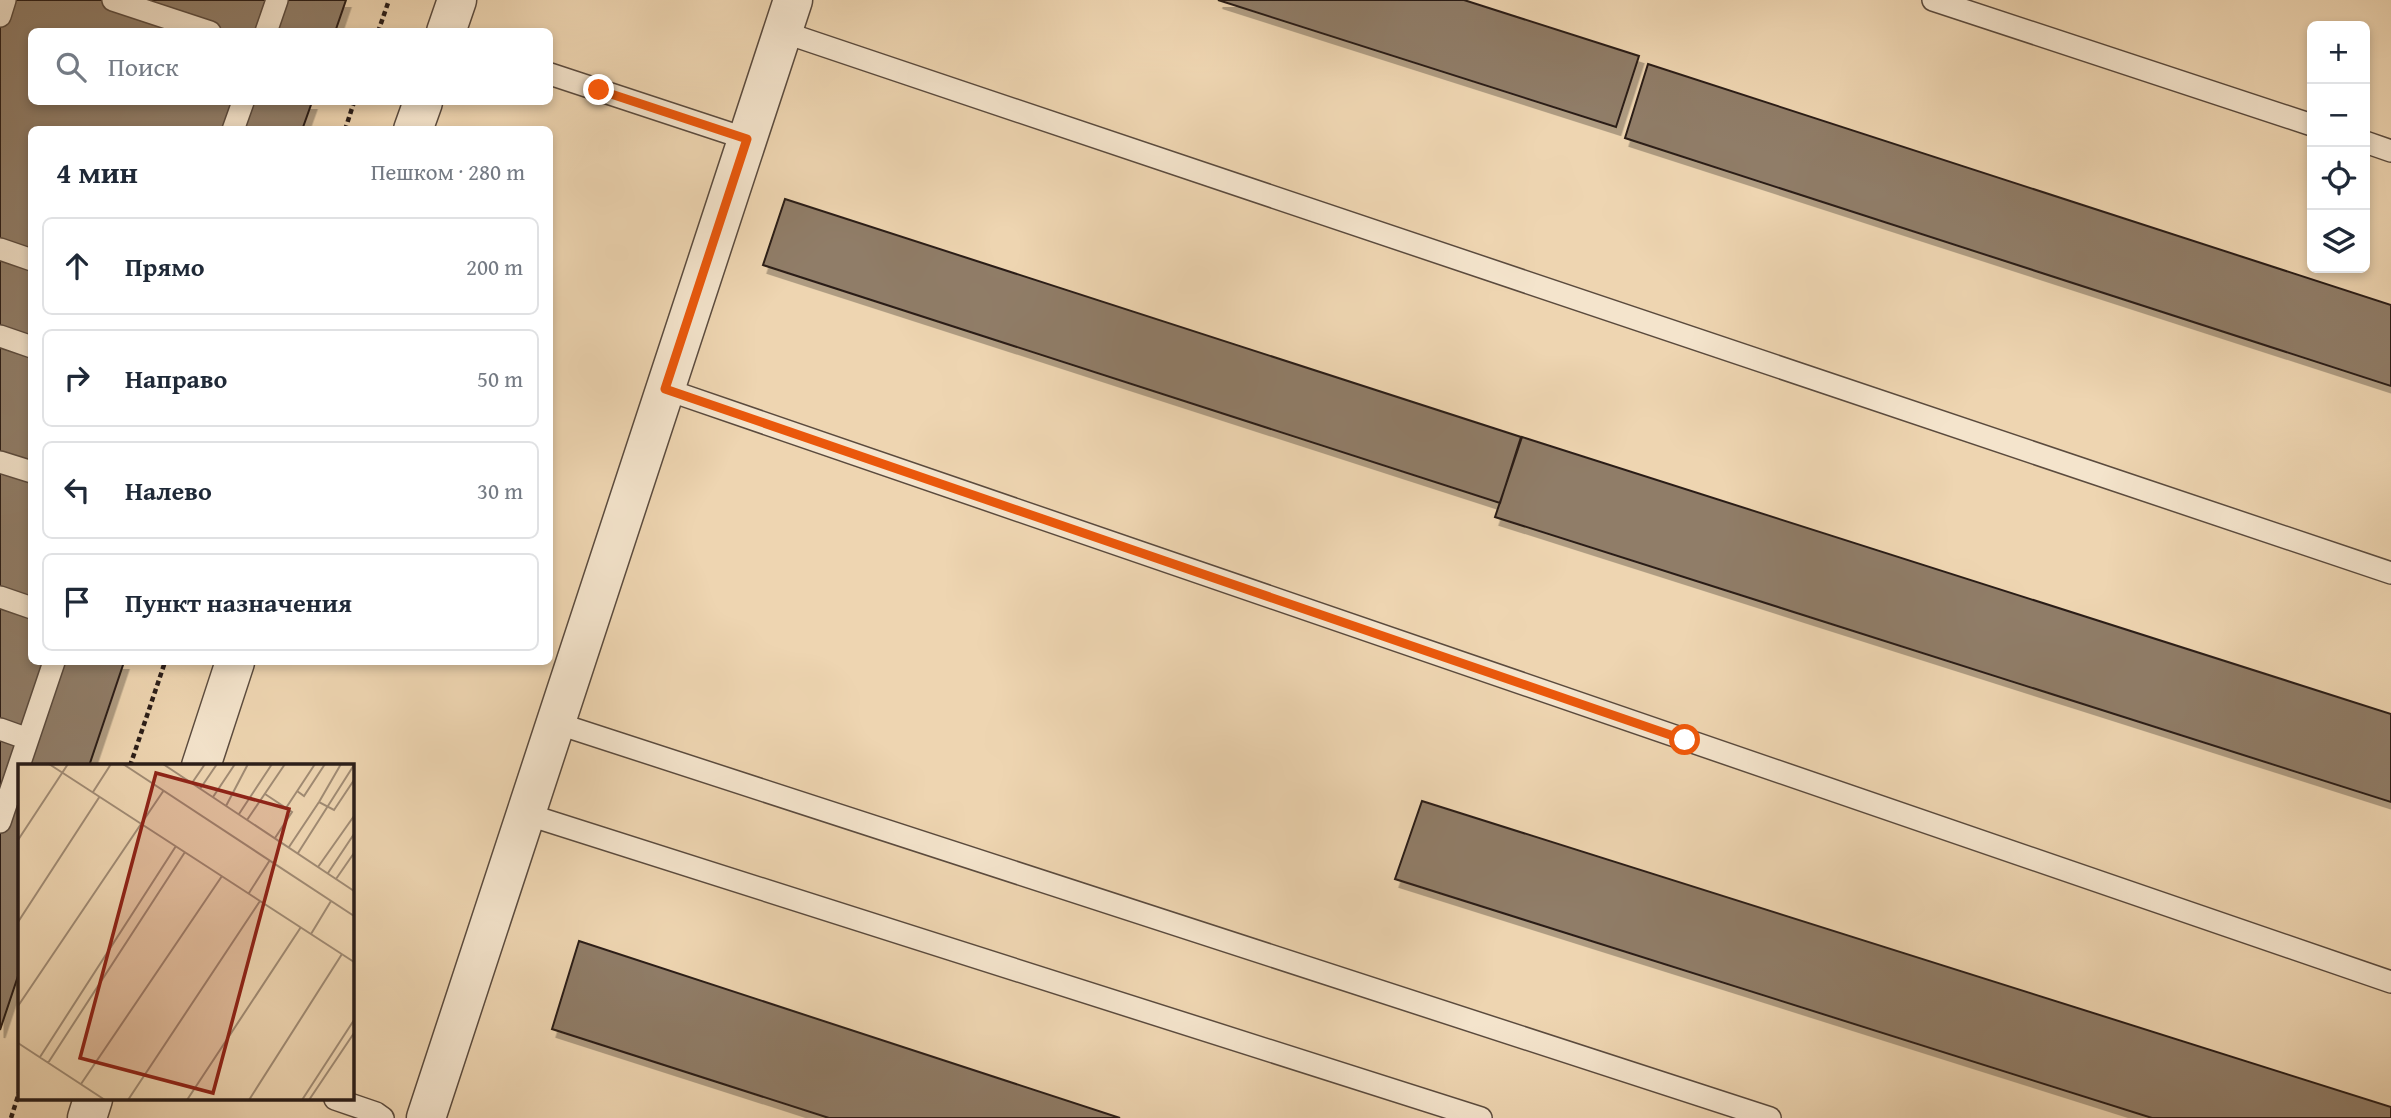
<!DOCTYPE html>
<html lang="ru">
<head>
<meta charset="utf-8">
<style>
	body { margin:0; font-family:"Gentium Book Plus",serif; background:#f2f2f3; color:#1f2937 }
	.controls { position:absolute; right:21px; top:21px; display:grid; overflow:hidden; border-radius:10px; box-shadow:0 4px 10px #0003 }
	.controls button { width:63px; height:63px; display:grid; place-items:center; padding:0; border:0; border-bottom:2px solid #e0e1e3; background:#fff; color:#1f2937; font:35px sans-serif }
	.stop { position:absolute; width:21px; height:21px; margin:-16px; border:5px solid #ea580c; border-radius:50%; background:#fff }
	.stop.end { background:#ea580c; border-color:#fff; box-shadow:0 2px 7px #0008 }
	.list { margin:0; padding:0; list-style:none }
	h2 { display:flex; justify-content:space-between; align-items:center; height:91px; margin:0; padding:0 28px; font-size:30px }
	h2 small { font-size:23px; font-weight:400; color:#747a83 }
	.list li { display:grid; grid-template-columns:46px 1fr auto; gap:21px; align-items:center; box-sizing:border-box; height:98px; margin:0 14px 14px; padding:0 14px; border:2px solid #e0e1e3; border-radius:10px }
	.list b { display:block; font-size:26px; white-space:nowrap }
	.list em { font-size:23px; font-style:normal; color:#747a83 }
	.icon { flex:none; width:38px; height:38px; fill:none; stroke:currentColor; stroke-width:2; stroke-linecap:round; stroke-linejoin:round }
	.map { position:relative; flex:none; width:2391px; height:1118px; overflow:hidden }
	.search { position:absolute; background:#fff; box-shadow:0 4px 10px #0003; left:28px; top:28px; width:525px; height:77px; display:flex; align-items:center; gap:18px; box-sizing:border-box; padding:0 24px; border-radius:10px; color:#747a83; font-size:26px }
	.panel { position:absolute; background:#fff; box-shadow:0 4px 10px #0003; left:28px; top:126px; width:525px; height:539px; border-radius:10px }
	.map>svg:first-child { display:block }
</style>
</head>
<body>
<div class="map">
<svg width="2391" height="1118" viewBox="0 0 2391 1118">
	<defs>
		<filter id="shadow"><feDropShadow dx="4.5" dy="8" stdDeviation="0" flood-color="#0004"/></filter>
	</defs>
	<rect width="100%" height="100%" fill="#eed5b1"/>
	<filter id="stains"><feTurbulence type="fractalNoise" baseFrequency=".00286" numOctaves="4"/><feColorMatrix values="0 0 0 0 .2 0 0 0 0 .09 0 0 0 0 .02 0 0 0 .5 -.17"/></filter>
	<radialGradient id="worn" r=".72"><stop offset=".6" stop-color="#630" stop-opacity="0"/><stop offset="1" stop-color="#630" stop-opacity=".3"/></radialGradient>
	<path fill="#907d68" stroke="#2a1d18" stroke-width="2" filter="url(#shadow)" d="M0,0H346L335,32H32V102H312L302,130H32V662H124L89,766H19V973L0,1030Z
		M1218,0H1464L1639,56L1616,127Z
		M1648,64L2391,305V386L1625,138Z
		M785,199L1521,437L1500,503L763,265Z
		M1522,437L2391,714V802L1495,517Z
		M1422,801L2391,1107V1118H2152L1395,879Z
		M579,941L1120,1118H829L552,1029Z"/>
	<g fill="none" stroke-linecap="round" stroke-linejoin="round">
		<g stroke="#5b4b3e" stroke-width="24">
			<path id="lane" d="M113,0L210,32
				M1933,0L2312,125
				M0,16L5,0
				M266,32L277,0
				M783,32L2391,573
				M550,74L747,139
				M233,130L243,102
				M2365,142L2391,151
				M0,249L32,260
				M0,336L32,347
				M665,389L2391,982
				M0,462L32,472
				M0,597L32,608
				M556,723L1770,1118
				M0,729L28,739
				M526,814L1481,1118
				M0,822L54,662
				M335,1099L376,1113L383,1118"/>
		</g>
		<g stroke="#5b4b3e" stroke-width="41">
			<path id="street" d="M446,32L457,0
				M413,130L423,102
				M201,766L235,662
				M87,1118L93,1099
				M426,1118L793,0"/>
		</g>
		<path stroke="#2a1d18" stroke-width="4.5" stroke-dasharray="5 3.5" stroke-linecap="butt" d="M378,32L389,0
			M345,130L354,102
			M130,766L165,662
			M11,1118L19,1093"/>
		<use href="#lane" stroke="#f4e4cc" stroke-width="21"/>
		<use href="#street" stroke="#f4e4cc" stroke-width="38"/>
	</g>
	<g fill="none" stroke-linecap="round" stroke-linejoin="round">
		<path stroke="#ea580c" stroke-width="9" d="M599,90L747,139L665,389L1685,740"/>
	</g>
	<g transform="translate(18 764)">
		<rect width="336" height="336" fill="#eed5b1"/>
		<path fill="none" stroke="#a08b74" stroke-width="2" d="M31,0L336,198M105,0L336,152M145,0L336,127M174,19L187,0M182,25L199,0M279,27L286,32L307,0M75,28L93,0M247,30L274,48L257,74M195,33L217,0M301,38L323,0M208,42L230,0M268,44L297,0M221,50L254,0M229,56L267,0M0,76L50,0M271,83L301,38L316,46L336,16M280,89L336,1M300,103L336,52M310,109L336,70M318,115L336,89M231,129L252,96M0,158L82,32M293,170L313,137M0,242L146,26M0,279L87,336M22,293L158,82M30,299L167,88M63,320L204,112M110,336L242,137M169,336L283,163M231,336L324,190M284,336L336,256M291,336L336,269"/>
		<path fill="#8f2418" fill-opacity="0.15" stroke="#8f2418" stroke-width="3.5" d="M138,9L271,45L195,329L62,294Z"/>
		<rect width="336" height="336" fill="none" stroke="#2a1d18" stroke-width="3.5"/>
	</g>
	<rect width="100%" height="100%" filter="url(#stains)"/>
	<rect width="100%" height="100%" fill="url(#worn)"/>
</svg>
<div class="controls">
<button>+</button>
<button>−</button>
<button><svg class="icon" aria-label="locate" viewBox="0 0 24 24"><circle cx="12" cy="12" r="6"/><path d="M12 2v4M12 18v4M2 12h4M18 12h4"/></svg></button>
<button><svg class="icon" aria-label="layers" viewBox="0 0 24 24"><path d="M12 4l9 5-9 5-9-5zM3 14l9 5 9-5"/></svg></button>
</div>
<div class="stop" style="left:1685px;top:740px"></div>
<div class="stop end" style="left:599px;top:90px"></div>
<div class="search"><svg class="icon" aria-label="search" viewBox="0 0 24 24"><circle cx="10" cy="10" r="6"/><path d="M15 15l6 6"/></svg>Поиск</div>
<section class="panel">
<h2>4 мин<small>Пешком · 280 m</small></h2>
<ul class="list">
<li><svg class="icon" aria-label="ahead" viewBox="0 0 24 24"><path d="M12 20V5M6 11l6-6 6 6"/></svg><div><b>Прямо</b></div><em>200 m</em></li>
<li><svg class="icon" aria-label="right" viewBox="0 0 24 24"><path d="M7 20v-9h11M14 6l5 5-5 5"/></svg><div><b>Направо</b></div><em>50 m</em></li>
<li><svg class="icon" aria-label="left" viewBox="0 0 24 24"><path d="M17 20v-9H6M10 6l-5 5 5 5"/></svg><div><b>Налево</b></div><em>30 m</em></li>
<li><svg class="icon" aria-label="arrive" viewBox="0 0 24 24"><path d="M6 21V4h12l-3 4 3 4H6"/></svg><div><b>Пункт назначения</b></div></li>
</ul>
</section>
</div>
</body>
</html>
